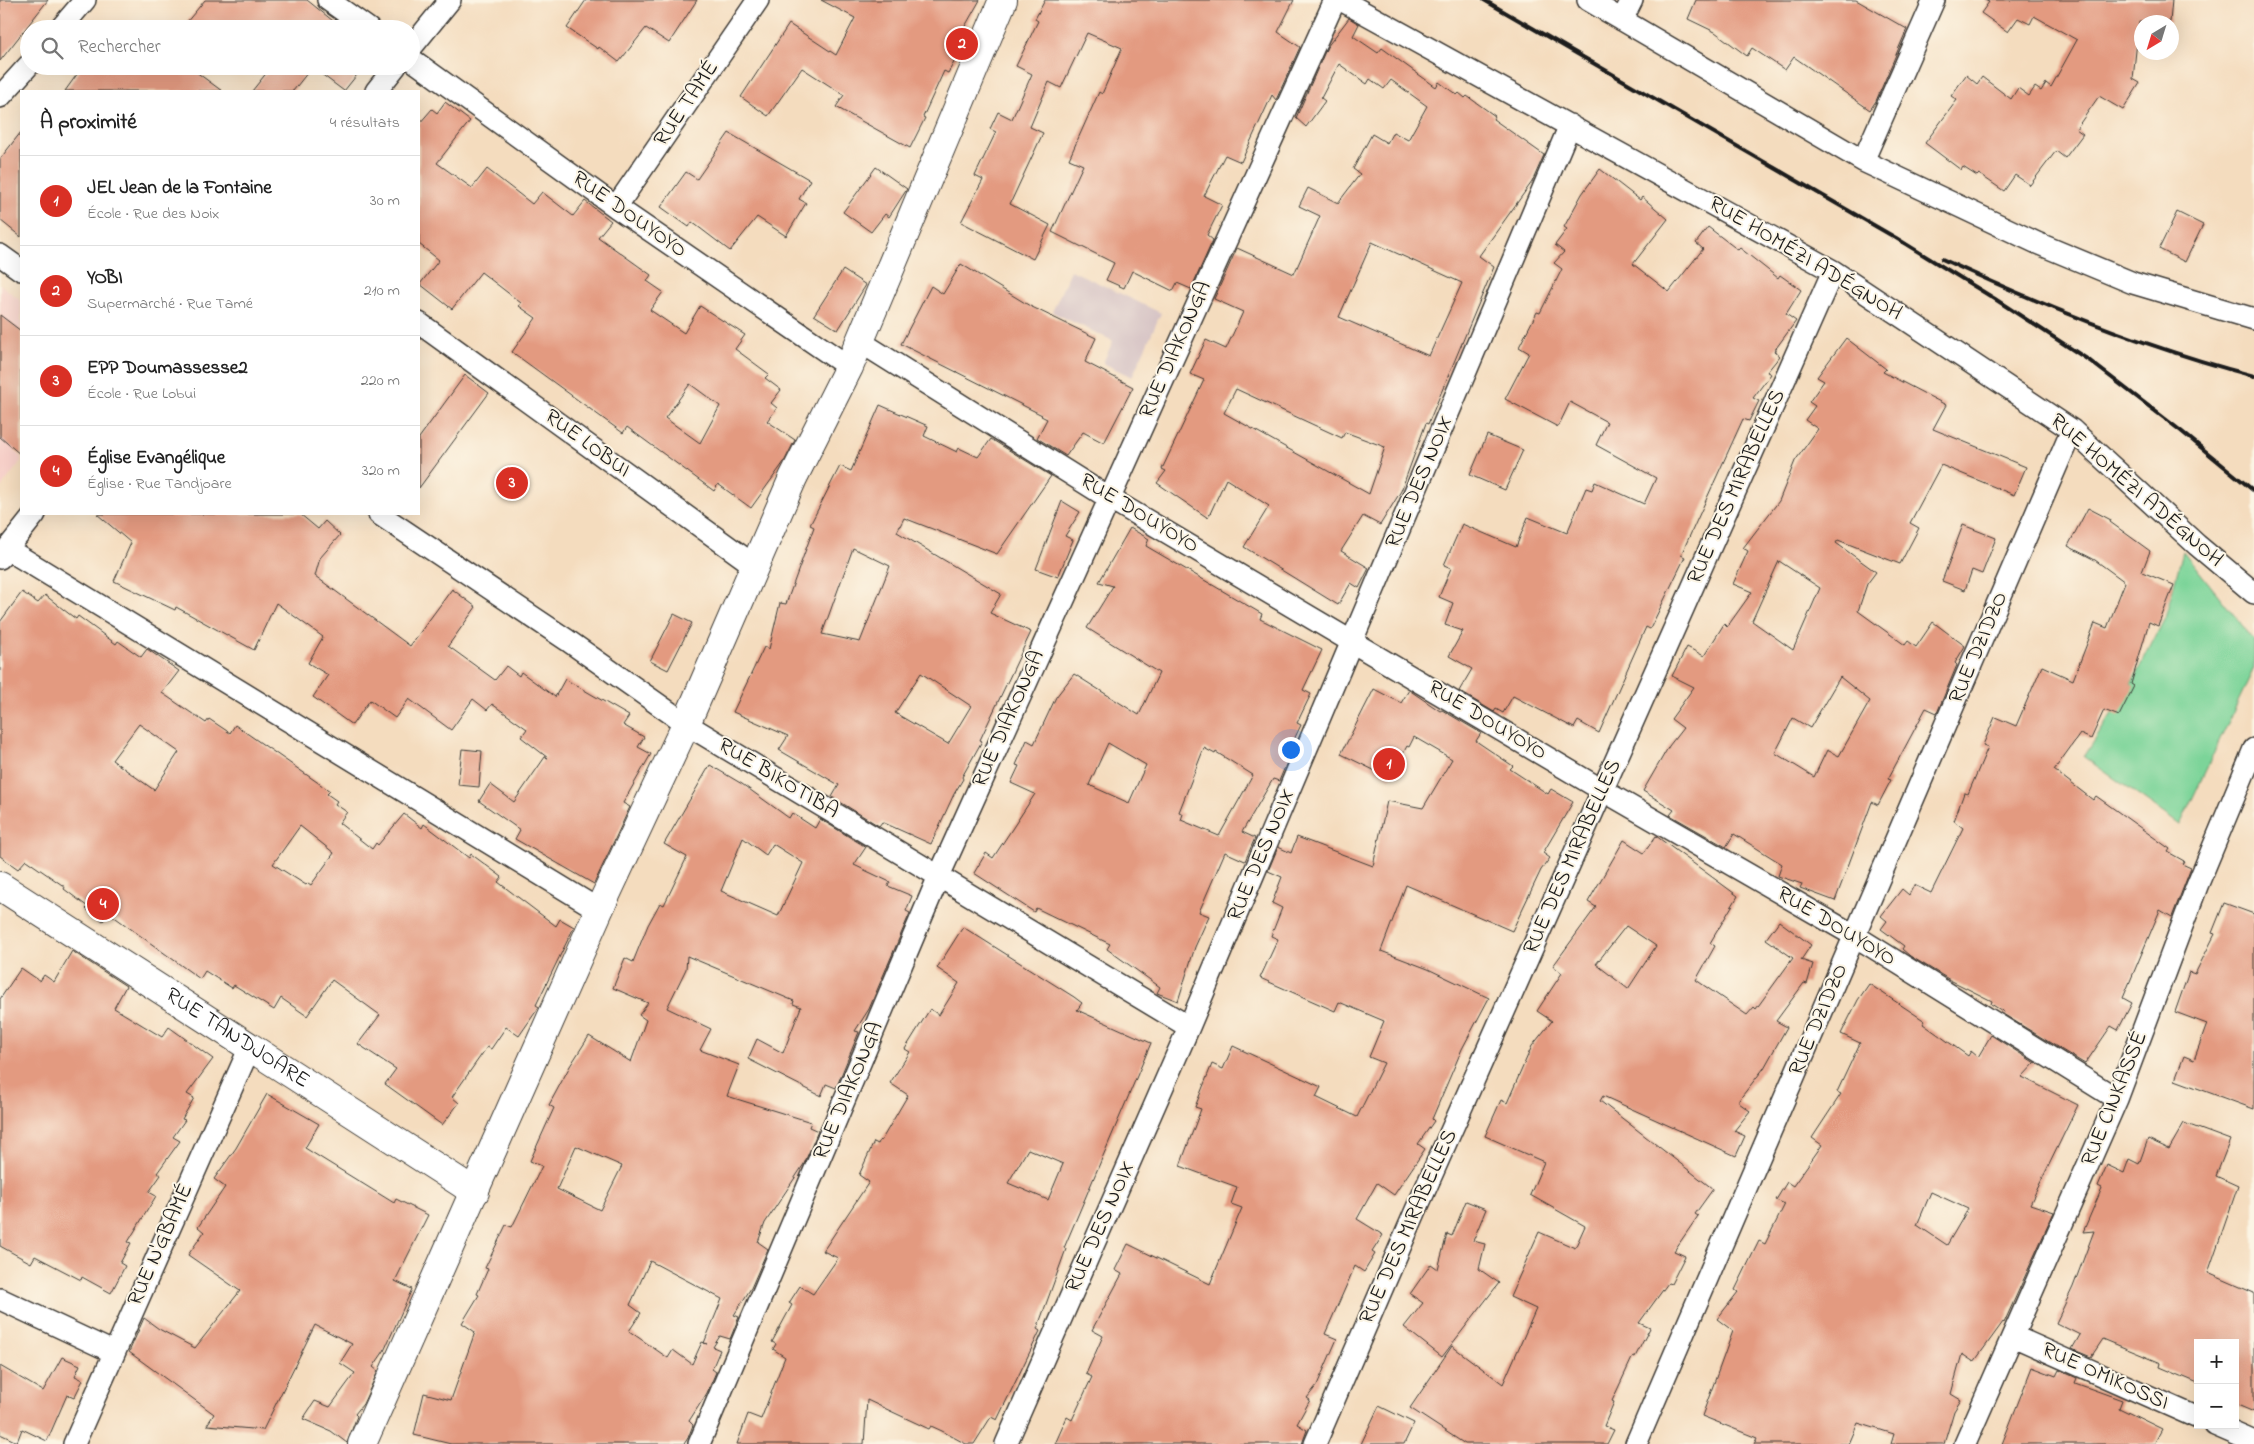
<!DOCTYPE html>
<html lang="fr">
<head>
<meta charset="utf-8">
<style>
	body { margin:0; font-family:"Indie Flower",sans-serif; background:#f2f2f2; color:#222 }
	.controls { position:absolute; right:15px; bottom:15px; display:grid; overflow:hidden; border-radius:0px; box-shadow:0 5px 20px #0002 }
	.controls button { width:45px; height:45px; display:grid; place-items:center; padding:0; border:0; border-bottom:1px solid #e0e0e0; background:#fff; color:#222; font:25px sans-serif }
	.compass { position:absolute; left:2134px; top:15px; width:45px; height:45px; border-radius:50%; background:#fff; box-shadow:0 5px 20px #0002; rotate:218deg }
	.you { position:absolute; left:1290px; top:749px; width:18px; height:18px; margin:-12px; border:4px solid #fff; border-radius:50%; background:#1a73e8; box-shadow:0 0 0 8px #1a73e833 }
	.badge { display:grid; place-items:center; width:32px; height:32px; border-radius:50%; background:#d93025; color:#fff; font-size:16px; font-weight:700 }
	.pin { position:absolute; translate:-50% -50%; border:2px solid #fff; box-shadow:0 1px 5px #0006 }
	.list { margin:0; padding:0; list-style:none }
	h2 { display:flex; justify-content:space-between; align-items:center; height:65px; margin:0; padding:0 20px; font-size:21px }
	h2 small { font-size:16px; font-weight:400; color:#767676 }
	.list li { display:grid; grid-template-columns:32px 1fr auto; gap:15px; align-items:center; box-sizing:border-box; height:90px; padding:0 20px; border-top:1px solid #e0e0e0 }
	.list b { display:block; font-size:19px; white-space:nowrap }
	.list p { margin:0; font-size:16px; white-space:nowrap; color:#767676 }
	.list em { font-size:16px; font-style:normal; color:#767676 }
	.icon { flex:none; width:28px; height:28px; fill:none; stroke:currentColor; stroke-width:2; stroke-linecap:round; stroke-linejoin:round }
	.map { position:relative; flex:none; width:2254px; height:1444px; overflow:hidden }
	.search { position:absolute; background:#fff; box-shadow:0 5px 20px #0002; left:20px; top:20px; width:400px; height:55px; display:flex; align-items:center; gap:12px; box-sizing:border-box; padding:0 18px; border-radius:28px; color:#767676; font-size:19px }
	.panel { position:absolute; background:#fff; box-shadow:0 5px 20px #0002; left:20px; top:90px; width:400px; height:425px; border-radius:0px }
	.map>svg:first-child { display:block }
</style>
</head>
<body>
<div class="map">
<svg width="2254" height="1444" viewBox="0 0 2254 1444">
	<rect width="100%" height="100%" fill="#fcf5e5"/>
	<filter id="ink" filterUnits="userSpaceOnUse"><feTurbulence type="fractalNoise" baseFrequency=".02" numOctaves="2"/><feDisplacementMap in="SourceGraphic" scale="10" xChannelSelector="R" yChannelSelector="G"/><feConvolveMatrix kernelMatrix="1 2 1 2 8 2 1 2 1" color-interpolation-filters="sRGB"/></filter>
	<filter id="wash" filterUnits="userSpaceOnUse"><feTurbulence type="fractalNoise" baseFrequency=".0096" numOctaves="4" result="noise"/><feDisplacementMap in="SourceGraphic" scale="20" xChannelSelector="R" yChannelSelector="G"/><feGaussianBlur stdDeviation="1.12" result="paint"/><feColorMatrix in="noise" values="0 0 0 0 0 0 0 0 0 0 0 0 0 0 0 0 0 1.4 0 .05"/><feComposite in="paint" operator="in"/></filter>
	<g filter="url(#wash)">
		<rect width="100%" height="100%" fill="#f4dcbe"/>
		<path fill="#f7d0c9" d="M0,284L21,301V442L14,451L21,457V461L0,489Z"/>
		<path fill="#d2bec1" d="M1071,270L1161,313L1132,377L1103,363L1113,341L1052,312Z"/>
		<path fill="#7bd499" stroke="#4c785a" d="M2183,551L2254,640V668L2180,825L2084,757L2131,684L2165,618Z"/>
		<g id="blocks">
			<path fill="#e39a80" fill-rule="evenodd" d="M0,0H48L0,61Z
				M205,0H307L343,29H181Z
				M586,0H697L669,43L646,28L619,62L599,47L598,49L567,28Z
				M821,0H980L959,37L966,41L948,73L944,71L923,117L925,118L910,148L836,107L844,95L802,68L768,116L741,97L789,24L836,55L855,18Z
				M1045,0H1294L1278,32L1300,47L1276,100L1272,95L1241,162L1225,155L1204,196L1222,205L1207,235L1213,240L1191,289L1177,283L1173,291L1132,271L1124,288L1106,280L1114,263L1052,232L1083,165L1069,159L1099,92L1102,94L1122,48L1087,33L1061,88L1049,82L1030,127L1043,133L1010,204L1050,225L1033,259L961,222L983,180L975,176L996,132L990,129L998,112L1012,119L1032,74L1016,66L1038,21L1035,19Z
				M1696,0H1856L1907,29L1876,101L1870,110L1794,57L1785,70L1752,48L1747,56L1715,32L1688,19Z
				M1984,0H2172L2170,22H2139L2133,79L2140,83L2123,110L2099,96L2076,129L2083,134L2065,158L2056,151L2030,185L2015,175L2004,191L1979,174L1977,176L1963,167L1961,170L1925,143L1957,100L1951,96L1966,75L1977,84L1982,77L2011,99L2018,88L2029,96L2035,87L2041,91L2046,83L2051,87L2077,40L2034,16L2030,24L2018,18L2008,32L1981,13L1989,2Z
				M1349,18L1359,24L1353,36L1378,53L1382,48L1436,87L1439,82L1457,95L1459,93L1465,98L1467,96L1495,116L1493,119L1544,155L1532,182L1479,256L1494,267L1428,424L1426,423L1401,491L1380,525L1363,516L1341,551L1369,568L1359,588L1351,583L1338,605L1244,547L1269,506L1226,479L1208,518L1157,483L1166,471L1162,469L1204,380L1190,374L1206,340L1226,349L1243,312L1214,299L1237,248L1294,274L1320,216L1299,206L1308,188L1338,203L1360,174L1353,169L1372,134L1387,143L1393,132L1408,140L1427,106L1391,80L1384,89L1370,79L1367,84L1339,64L1321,98L1325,101L1306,127L1296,118L1327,47ZM1372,242L1462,283L1429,356L1339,317ZM1236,389L1342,438L1345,432L1385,447L1369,494L1224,413Z
				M83,66H188L222,91H65Z
				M272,66H364L344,91L312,67L293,91H252Z
				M445,102L470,121L437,163L472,188L487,169L532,204L542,192L573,216L585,201L611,221L598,237L651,275L647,281L663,292L650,310L684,333L700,306L745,335L735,349L769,374L765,378L781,390L771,403L777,408L767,421L795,440L784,462L751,508L718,484L714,491L627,427L623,433L512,352L536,318L519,306L521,303L481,272L452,309L420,284L439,260L419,244V124L432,109L437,113ZM690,384L720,406L700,443L665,418Z
				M21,132V237L0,220V159Z
				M729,133L810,180L799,199L806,203L786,236L757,217L730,251L692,222L689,227L661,207L686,172L697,179Z
				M876,167L907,189L889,217L885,214L871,232L843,212Z
				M1600,169L1640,200L1642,197L1668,219L1633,264L1669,292L1703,249L1696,243L1708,227L1738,250L1740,248L1778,278L1780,275L1801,290L1786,314L1796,321L1774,351L1780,356L1767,372L1771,374L1753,398L1759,401L1749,421L1743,419L1681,555L1685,557L1650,629L1646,627L1599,733L1578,721L1574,728L1513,696L1503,713L1496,709L1494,712L1459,691L1472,669L1449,656L1463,631L1445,625L1453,603L1439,597L1451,568L1444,565L1462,524L1516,547L1528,517L1567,533L1586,488L1592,490L1595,482L1644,504L1656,478L1596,445L1607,422L1570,402L1558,427L1505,399L1529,353L1519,347L1537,312L1540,313L1562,269L1554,263L1564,252L1555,245L1567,229L1564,227L1582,194Z
				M2177,212L2203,225L2185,262L2159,249Z
				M961,264L1030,306L1096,338L1085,362L1133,387L1104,443L1083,432L1066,456L1037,438L1047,419L1041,416L1042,415L901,344L931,286L943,294Z
				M843,270L866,285L838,330L814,315Z
				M0,315L21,331V455L0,437Z
				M1846,338L1886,369L1883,372L1946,405L1933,429L2026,467L2014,495L1941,465L1910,523L1919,528L1900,564L1838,540L1836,543L1876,572L1867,584L1858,611L1905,645L1908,641L1916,647L1933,622L1965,646L1955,663L1957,665L1937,713L1926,708L1888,779L1891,780L1878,805L1872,802L1835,901L1800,888L1802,884L1778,876L1782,864L1734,834L1726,847L1670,815L1674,810L1643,791L1669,746L1683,728L1671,719L1694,687L1672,676L1687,647L1704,656L1724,624L1727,627L1752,592L1733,584L1748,551L1743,548L1779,501L1795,461L1818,429L1805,420L1815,406L1809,402L1824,381L1817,377ZM1779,561L1820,588L1793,650L1752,621ZM1840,677L1870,701L1839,756L1827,750L1814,777L1775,753L1793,718L1810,728Z
				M465,375L489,393L419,488V438Z
				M880,405L928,426L924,436L957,452L959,448L978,457L991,439L1051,476L997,554L904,518L897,532L1001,594L990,613L1031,632L980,740L982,741L962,777L963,779L954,794L931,844L882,822L879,826L832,797L839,785L779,750L788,736L733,712L764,647L769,649L780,603L786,604L814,527L810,525L840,466L851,471ZM853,548L890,566L860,642L822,634ZM921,673L971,706L948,744L895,713Z
				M1487,435L1523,450L1505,490L1470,475Z
				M1062,501L1080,512L1065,536L1073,540L1058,577L1036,569Z
				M2088,508L2111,520L2110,522L2150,551L2142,572L2174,585L2158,626L2149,622L2131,684L2134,686L2119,716L2104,710L2091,739L2080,734L2054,770L2093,800L2096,796L2170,849L2168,852L2184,861L2182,864L2191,868L2172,917L2160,910L2123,998L2132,1003L2118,1030L2111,1026L2085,1064L2003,1014L2004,1012L1991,1004L1992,1001L1950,980L1910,956L1902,949L1904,946L1881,929L1887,921L1881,916L1902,889L1909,895L1914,885L1931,893L1963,828L1954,821L1964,793L1968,794L1988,747L1983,745L1995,717L2016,726L2042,666L2073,680L2095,623L2107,628L2125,582L2095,560L2068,546Z
				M97,514H300L318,529L325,521L340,535L320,558L315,576L410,646L452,589L476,607L448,646L495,680L506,666L519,676L521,672L555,697L565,679L629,716L623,725L644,737L638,747L651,754L623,803L630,807L594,884L515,839L520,830L479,801L490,784L514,802L545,757L548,758L521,737L527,729L492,704L487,710L473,699L451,730L409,699L395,718L370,700L352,725L313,697L328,675L308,663L323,637L276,603L254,650L176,607L175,610L114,581L131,543Z
				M1963,525L1996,538L1982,574L1972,570L1965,590L1942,581Z
				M1130,528L1149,539L1146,546L1262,614L1260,619L1322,650L1303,690L1311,694L1297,723L1301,725L1287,754L1290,755L1279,781L1273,779L1242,832L1255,838L1245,861L1225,852L1199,912L1209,916L1195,947L1178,1001L1157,993L1160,987L1107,949L1110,944L1036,908L1034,912L974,873L986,853L993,858L1035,794L1011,783L1019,766L1016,765L1027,740L1034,744L1056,697L1074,674L1139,715L1159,673L1087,628L1113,586L1099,582ZM1108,743L1146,765L1129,803L1089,785ZM1204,748L1215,754L1216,752L1253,775L1219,836L1181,820L1183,814L1179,812Z
				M22,592L38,603L45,595L68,613L76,619L78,616L116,644L118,641L141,657L147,649L179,671L162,693L206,723L209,719L230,733L235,725L330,791L327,794L337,801L335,804L347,812L339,823L372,849L376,843L378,845L404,814L422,828L424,824L469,858L471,854L502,877L498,882L556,926L560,919L574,927L536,1005L539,1007L519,1036L506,1027L491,1049L487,1047L452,1097L459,1103L442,1125L385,1084L396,1069L358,1044L380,1015L332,980L307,1016L281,998L274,1010L234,985L232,988L205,971L200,979L109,913L103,921L86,909L88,907L64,889L65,887L26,860L18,869L0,856V622ZM139,724L179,752L154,790L112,760ZM300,826L334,853L311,885L308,883L306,885L273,864Z
				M674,614L692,623L668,670L650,661Z
				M1374,689L1401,703L1409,690L1440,711L1442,710L1481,733L1476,741L1513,766L1510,769L1548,794L1551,789L1573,802L1543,853L1550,858L1541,870L1512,931L1406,885L1381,951L1428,969L1489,998L1462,1049L1432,1119L1434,1121L1418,1144L1425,1149L1394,1195L1377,1183L1357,1219L1383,1235L1372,1252L1375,1254L1364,1272L1355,1266L1325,1334L1337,1339L1317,1385L1307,1398L1310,1400L1297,1424L1307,1430L1302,1444H1055L1067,1417L1072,1420L1092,1377L1086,1374L1103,1336L1092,1330L1122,1274L1115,1270L1128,1244L1210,1284L1242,1208L1231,1204L1237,1187L1180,1166L1201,1109L1195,1107L1212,1064L1223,1069L1233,1046L1321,1087L1316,1097L1357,1117L1384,1063L1369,1057L1384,1021L1339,1002L1335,1011L1260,978L1278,939L1271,936L1282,908L1272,903L1282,877L1268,871L1278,847L1291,853L1297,837L1373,866L1387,801L1423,808L1452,759L1414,737L1409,747L1407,746L1390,778L1341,754Z
				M462,749L482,751L479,787L458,785Z
				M710,765L742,784L789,818L792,813L815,828L820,819L866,847L854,865L890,882L888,886L912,896L906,911L910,913L869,1009L855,1031L859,1032L836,1088L826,1084L821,1096L748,1059L757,1039L783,1053L801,1007L793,1004L794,1001L687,956L686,969L667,1008L711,1029L700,1050L739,1065L727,1096L811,1122L809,1127L818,1131L804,1164L765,1223L758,1242L768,1249L751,1288L734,1315L739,1317L730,1339L720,1336L713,1347L720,1350L712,1369L716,1372L707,1393L689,1421L693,1425L688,1438L684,1444H451L414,1435L424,1393L451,1400L475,1332L462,1323L479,1295L477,1294L488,1269L485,1268L506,1225L512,1227L542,1166L530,1161L554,1108L549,1105L570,1066L589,1036L631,1062L646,1020L639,1015L648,1003L613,988L625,958L633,962L648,925L660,903L664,905L687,857L664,844ZM743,838L766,855L773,844L803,863L778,916L721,891ZM576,1146L622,1166L600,1210L557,1189ZM650,1261L722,1299L704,1343L707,1344L702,1342L692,1364L673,1350L668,1358L629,1331L641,1313L630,1305Z
				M1656,836L1738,896L1710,943L1715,946L1696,980L1747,1015L1754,1007L1756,1009L1793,958L1766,939L1779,921L1811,945L1801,960L1813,964L1807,984L1804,983L1776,1021L1787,1027L1764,1068L1739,1100V1103L1750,1111L1734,1131L1745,1136L1736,1156L1603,1096L1600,1101L1713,1189L1695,1214L1698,1216L1674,1251L1685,1256L1671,1284L1668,1283L1639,1323L1650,1328L1635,1357L1633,1356L1612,1401L1614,1402L1604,1426L1614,1430L1607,1444H1465L1410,1408L1452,1346L1503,1384L1536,1309L1510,1297L1539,1232L1575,1248L1585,1226L1530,1195L1544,1162L1485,1136L1501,1100L1507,1103L1532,1046L1552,1021L1537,1011L1562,973L1553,966L1596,907L1588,902L1624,840L1644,853ZM1626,926L1656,946L1628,989L1596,964Z
				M2224,903L2254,914V1109L2175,1080L2184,1056L2194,1060L2207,1024L2175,1012L2189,972L2195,974L2215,934L2212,933Z
				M963,927L1074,997L1082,1003L1077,1010L1151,1043L1064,1248L1066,1249L1037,1329L1040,1331L997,1420L991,1417L974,1444H966L942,1431L931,1426L929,1429L867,1400L864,1444H737L748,1414L761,1419L785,1357L773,1349L776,1344L772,1342L792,1305L789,1303L800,1286L813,1294L838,1258L823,1251L869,1182L859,1175L874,1142L878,1144L880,1140L881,1141L908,1095L890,1083L910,1052L905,1049L930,1009L939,1015L959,983L937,968ZM1028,1149L1063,1164L1048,1200L1008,1183Z
				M72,951L126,986L114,1008L162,1037L169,1027L213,1059L187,1094L194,1098L182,1119L185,1120L173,1137L180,1141L157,1173L161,1175L149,1192L156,1196L128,1242L131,1243L120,1263L125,1266L111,1293L82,1277L81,1280L35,1256L31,1263L0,1246V999L21,968L40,981L44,975L54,982Z
				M1869,984L1925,1021L1923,1024L1968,1056L1971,1051L1978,1057L1991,1035L2035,1063L2022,1077L2078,1105L2030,1204L2054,1212L2004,1323L2003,1322L1974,1362L1962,1354L1951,1394L1961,1400L1954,1411L1944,1444H1891L1894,1434L1858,1423L1849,1444H1754L1757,1438L1702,1416L1733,1331L1717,1319L1738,1292L1735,1290L1759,1241L1765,1244L1785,1204L1776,1200L1787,1182L1793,1186L1822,1145L1812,1138L1841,1094L1837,1092L1860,1043L1841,1034L1858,1000ZM1931,1192L1968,1209L1947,1245L1917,1225Z
				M267,1094L319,1124L305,1148L394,1203L396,1199L428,1215L395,1281L412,1289L384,1351L373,1367L378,1371L363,1404L355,1414L357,1416L347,1443L331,1431L303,1419L315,1401L330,1407L355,1373L340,1363L352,1344L315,1325L263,1430L207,1425L214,1414L129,1352L144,1318L159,1329L195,1348L240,1291L188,1255L204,1232L198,1227L225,1187L214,1179L236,1148Z
				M2184,1123L2230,1140L2216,1176L2238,1186L2208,1273L2254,1293V1412L2235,1404V1343H2198V1383L2160,1367L2161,1363L2103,1339L2091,1357L2072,1349L2080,1335L2056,1323L2073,1287L2094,1231L2083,1232L2102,1188L2098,1186L2107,1165L2124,1173L2129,1159L2139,1164L2148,1139L2169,1149Z
				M1466,1201L1486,1209L1473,1241L1485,1244L1479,1269L1499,1283L1442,1357L1404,1327L1423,1303L1410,1294L1431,1264L1438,1269L1447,1234L1452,1236Z
				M62,1357L80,1365L75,1376L83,1380L74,1398L67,1395L47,1441L22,1429L17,1442L0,1434V1366L43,1391Z
				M2032,1367L2056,1376L2059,1370L2077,1378L2075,1383L2122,1400L2119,1408L2162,1429L2154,1444H2002Z
				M1379,1406L1414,1423L1404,1444H1361Z"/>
		</g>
	</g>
	<g filter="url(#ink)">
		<use href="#blocks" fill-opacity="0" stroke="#3c3934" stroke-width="1"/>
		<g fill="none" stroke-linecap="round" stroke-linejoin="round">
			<g stroke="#3c3934" stroke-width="24">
				<path id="minor" d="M328,0L369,29
					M1341,0L1833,271L2072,430L2197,545L2254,593
					M1588,0L1863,161L2037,243L2133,283L2254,319
					M1622,20L1632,0
					M60,29L85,0
					M411,48L450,0
					M411,59L616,207L849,367
					M376,91L396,66
					M0,97L29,65
					M1863,161L1934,0
					M616,207L758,0
					M0,255L21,270
					M419,323L755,566
					M859,341L1109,498L1602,790L1855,936L2117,1099
					M379,514L567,640L686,724L1189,1027
					M7,549L599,910
					M0,558L35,514
					M0,1299L113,1352
					M2013,1336L2198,1418
					M2215,1425L2254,1442
					M74,1444L250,1047
					M699,1444L939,876L1335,0
					M1006,1444L1189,1027L1570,125
					M1315,1444L1416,1210L1833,271
					M1636,1444L2072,430
					M1965,1444L2117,1099L2197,886L2254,749"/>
			</g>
			<g stroke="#3c3934" stroke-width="30">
				<g id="tertiary">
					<path id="s1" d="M0,886L475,1192"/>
				</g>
			</g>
			<g stroke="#3c3934" stroke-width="30">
				<path id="secondary" d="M362,1444L599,910L686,724L793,478L849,367L1003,0"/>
			</g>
			<use href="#minor" stroke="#fff" stroke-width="21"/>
			<use href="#tertiary" stroke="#fff" stroke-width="28"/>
			<use href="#secondary" stroke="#fff" stroke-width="28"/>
			<path stroke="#1c1c1c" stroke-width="4" d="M1484,0L1896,238L1995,299L2090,361L2181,431L2254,491
				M1942,259C2043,306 2146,348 2254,376"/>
		</g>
	</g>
	<g text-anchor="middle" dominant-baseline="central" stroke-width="4" stroke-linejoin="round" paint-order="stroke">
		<g font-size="22" fill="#1c1c1c" stroke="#fcf5e5">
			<text transform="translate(687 104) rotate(-56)">RUE TAMÉ</text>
			<text transform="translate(629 215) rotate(35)">RUE DOUYOYO</text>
			<text transform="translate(1805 259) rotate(31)">RUE HOMÉZI ADÉGNOH</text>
			<text transform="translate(1176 350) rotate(-66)">RUE DIAKONGA</text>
			<text transform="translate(587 444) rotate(36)">RUE LOBUI</text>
			<text transform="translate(1420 482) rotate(-67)">RUE DES NOIX</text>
			<text transform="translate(1737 487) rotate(-66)">RUE DES MIRABELLES</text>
			<text transform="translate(2136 491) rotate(41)">RUE HOMÉZI ADÉGNOH</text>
			<text transform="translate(1139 514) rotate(31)">RUE DOUYOYO</text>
			<text transform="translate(1979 648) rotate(-67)">RUE DZIDZO</text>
			<text transform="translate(1009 719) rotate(-66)">RUE DIAKONGA</text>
			<text transform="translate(1487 721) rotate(31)">RUE DOUYOYO</text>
			<text transform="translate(778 779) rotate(31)">RUE BIKOTIBA</text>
			<text transform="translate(1262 855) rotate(-67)">RUE DES NOIX</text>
			<text transform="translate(1573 857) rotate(-66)">RUE DES MIRABELLES</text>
			<text transform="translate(1836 927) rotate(31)">RUE DOUYOYO</text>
			<text transform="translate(1819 1020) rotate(-67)">RUE DZIDZO</text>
			<text stroke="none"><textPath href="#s1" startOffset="282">RUE TANDJOARE</textPath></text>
			<text transform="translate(849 1091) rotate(-67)">RUE DIAKONGA</text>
			<text transform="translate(2115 1099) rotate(-68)">RUE CINKASSÉ</text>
			<text transform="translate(1101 1227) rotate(-66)">RUE DES NOIX</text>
			<text transform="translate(1409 1227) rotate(-66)">RUE DES MIRABELLES</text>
			<text transform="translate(161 1245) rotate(-66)">RUE N'GBAMÉ</text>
			<text transform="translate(2105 1377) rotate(24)">RUE OMIKOSSI</text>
		</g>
	</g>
</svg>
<div class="controls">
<button>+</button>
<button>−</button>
</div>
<svg class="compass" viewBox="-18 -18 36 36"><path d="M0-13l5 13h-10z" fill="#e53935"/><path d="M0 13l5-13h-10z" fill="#767676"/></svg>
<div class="you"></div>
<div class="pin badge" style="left:1389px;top:764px">1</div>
<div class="pin badge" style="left:962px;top:44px">2</div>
<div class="pin badge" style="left:512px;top:483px">3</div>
<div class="pin badge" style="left:103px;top:904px">4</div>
<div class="search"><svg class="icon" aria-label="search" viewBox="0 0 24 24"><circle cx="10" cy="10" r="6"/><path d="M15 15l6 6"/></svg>Rechercher</div>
<section class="panel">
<h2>À proximité<small>4 résultats</small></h2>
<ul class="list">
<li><span class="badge">1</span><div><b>JEL Jean de la Fontaine</b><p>École · Rue des Noix</p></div><em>30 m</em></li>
<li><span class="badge">2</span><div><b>YOBI</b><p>Supermarché · Rue Tamé</p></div><em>210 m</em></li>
<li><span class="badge">3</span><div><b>EPP Doumassesse2</b><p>École · Rue Lobui</p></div><em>220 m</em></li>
<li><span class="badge">4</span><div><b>Église Evangélique</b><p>Église · Rue Tandjoare</p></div><em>320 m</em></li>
</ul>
</section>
</div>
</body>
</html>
